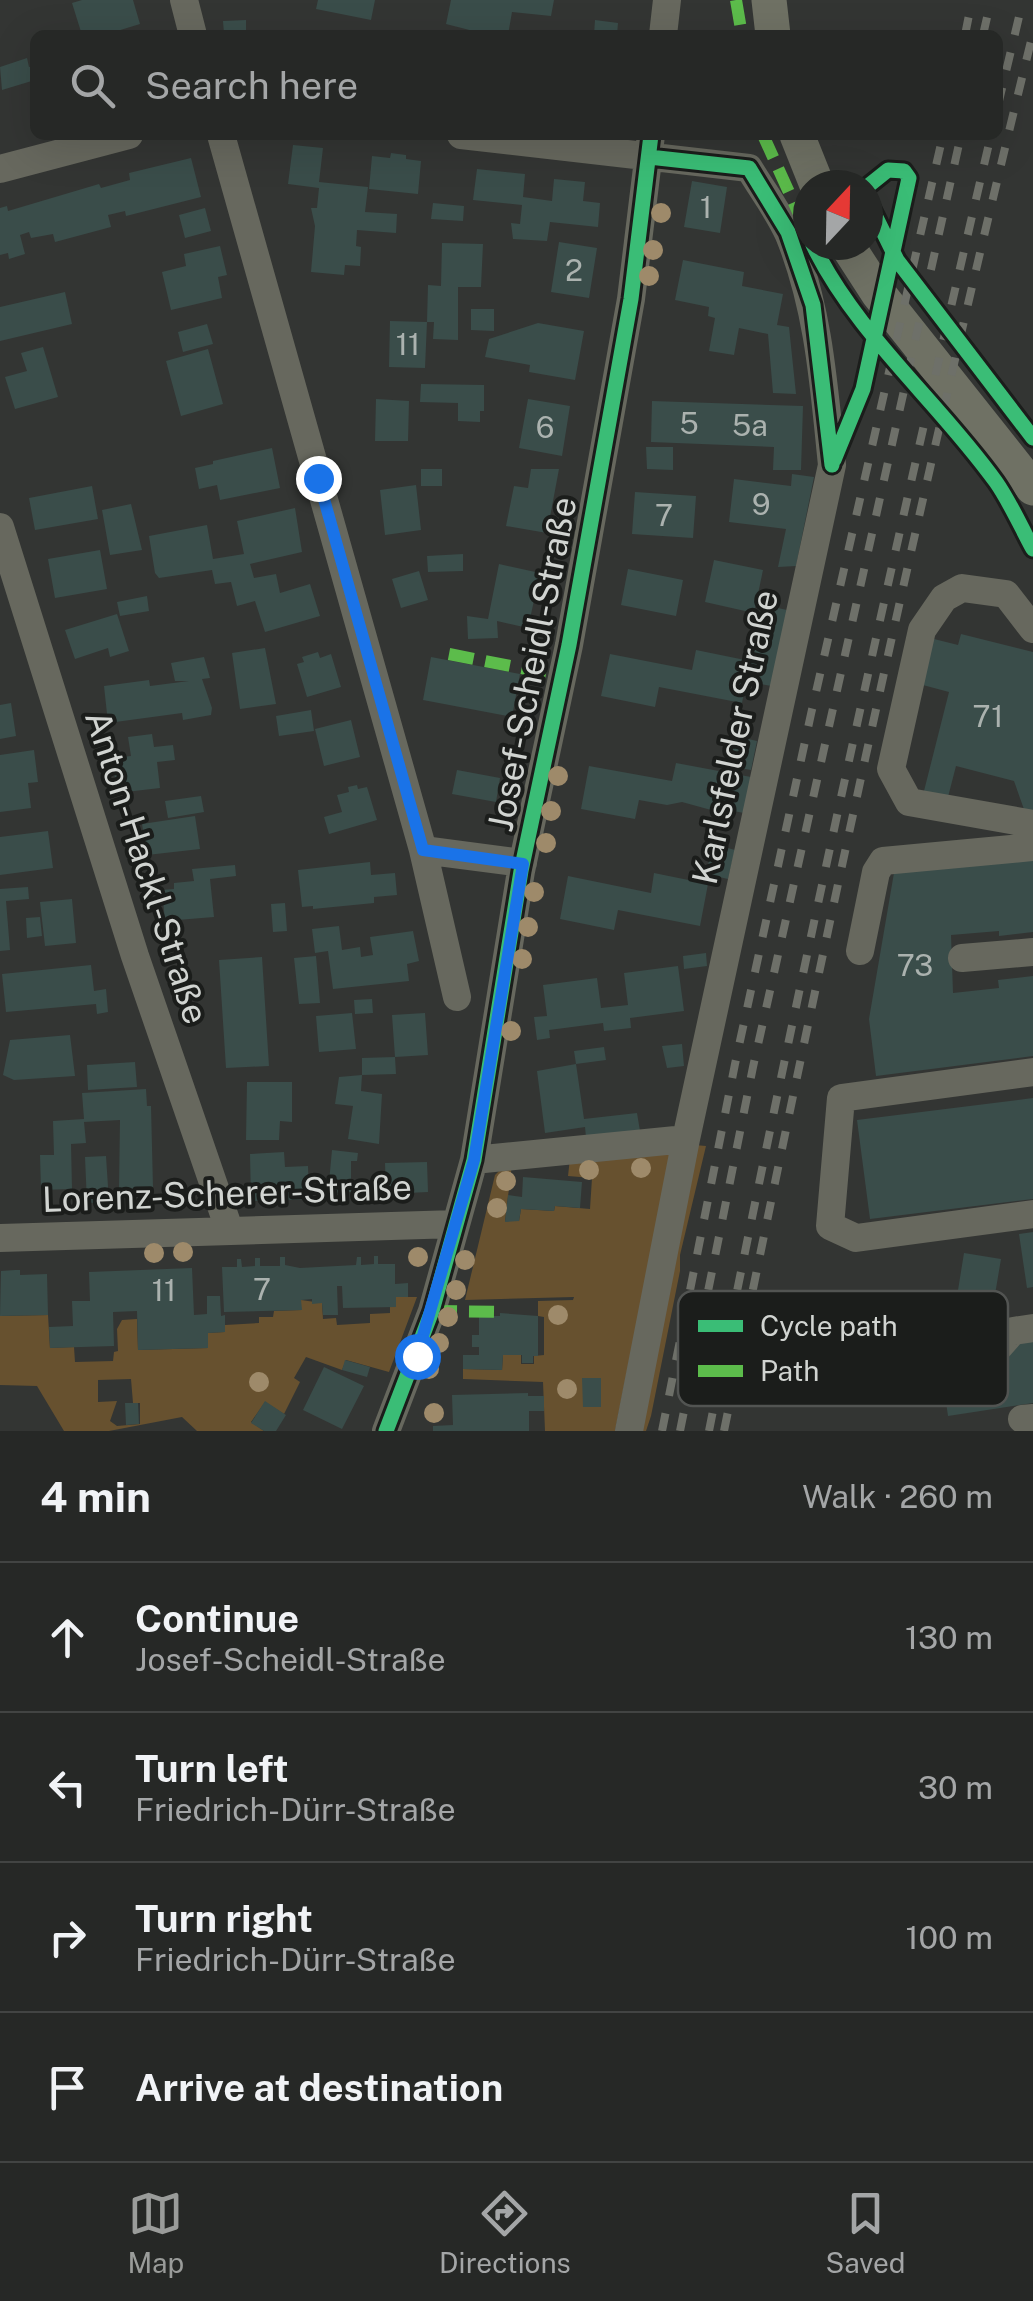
<!DOCTYPE html>
<html lang="en">
<head>
<meta charset="utf-8">
<style>
	body { margin:0; font-family:"Public Sans",sans-serif; background:#323432; color:#f1f3f6 }
	.compass { position:absolute; left:793px; top:170px; width:90px; height:90px; border-radius:50%; background:#262826; box-shadow:0 10px 40px #0002; rotate:22deg }
	.stop { position:absolute; width:30px; height:30px; margin:-22px; border:8px solid #1a73e8; border-radius:50%; background:#fff }
	.stop.end { background:#1a73e8; border-color:#fff; box-shadow:0 2px 10px #0008 }
	.list { margin:0; padding:0; list-style:none }
	h2 { display:flex; justify-content:space-between; align-items:center; height:130px; margin:0; padding:0 40px; font-size:42px }
	h2 small { font-size:32px; font-weight:400; color:#a4a6a7 }
	.list li { display:grid; grid-template-columns:65px 1fr auto; gap:30px; align-items:center; box-sizing:border-box; height:150px; padding:0 40px; border-top:2px solid #424443 }
	.list b { display:block; font-size:38px; white-space:nowrap }
	.list p { margin:0; font-size:32px; white-space:nowrap; color:#a4a6a7 }
	.list em { font-size:32px; font-style:normal; color:#a4a6a7 }
	.icon { flex:none; width:55px; height:55px; fill:none; stroke:currentColor; stroke-width:2; stroke-linecap:round; stroke-linejoin:round }
	.map { position:relative; flex:none; width:1033px; height:1431px; overflow:hidden }
	.search { position:absolute; background:#262826; box-shadow:0 10px 40px #0002; left:30px; right:30px; top:30px; height:110px; display:flex; align-items:center; gap:25px; box-sizing:border-box; padding:0 35px; border-radius:15px; color:#a4a6a7; font-size:38px }
	.sheet { height:730px; background:#262826 }
	nav { display:flex; justify-content:space-around; align-items:center; box-sizing:border-box; height:140px; border-top:2px solid #424443; background:#262826; font-size:28px; color:#a4a6a7 }
	nav a { display:grid; justify-items:center; gap:5px }
	nav .on { color:#9a9c9a }
	.map>svg:first-child { display:block }
</style>
</head>
<body>
<div class="map">
<svg width="1033" height="1431" viewBox="0 0 1033 1431">
	<rect width="100%" height="100%" fill="#333533"/>
	<path fill="#67512f" fill-rule="evenodd" d="M695,1145L706,1146L680,1255V1271L651,1416L646,1431H635Z
		M672,1148L615,1431H545L543,1382L463,1379V1369L502,1370L503,1355H521V1364H534V1356L544,1355V1317L538,1316V1301L573,1300L574,1297L465,1300L495,1175L506,1164H512L505,1221H519L521,1209L554,1211L555,1206L590,1209L592,1178L568,1176L570,1158Z
		M396,1297H417L389,1372L346,1360L342,1370L306,1357L294,1378L300,1382L284,1414L265,1402L251,1422L264,1431H197L182,1417L109,1431H64L37,1386L0,1385V1316L48,1315L50,1348L74,1347L75,1362L113,1361L114,1352L118,1351L117,1329L122,1320L137,1319L138,1350L208,1348V1333L224,1332L225,1325L259,1323V1317H273L274,1311L301,1310V1300L322,1303L323,1319L336,1318L337,1325L370,1323V1314L390,1313V1307H396ZM131,1379L133,1403H140V1424L117,1426L110,1421L117,1401L98,1402V1380Z"/>
	<path fill="#3a4d4a" d="M82,0H133L140,24L104,35H82L72,3Z
		M318,0H375L371,20L316,9Z
		M451,0H554L551,16L512,12L508,35H489L446,24Z
		M246,20V33L224,34L223,21Z
		M595,20L618,23L617,35H594Z
		M27,58L29,67L35,66V80L2,90L0,67Z
		M293,145L323,148L319,182L368,187L365,212L397,214L396,233L357,230L356,246L361,247L360,266L345,265L344,275L311,272L315,226L311,208H317L319,188L288,184Z
		M391,153L406,155V159L421,161L418,194L369,189L372,156L390,158Z
		M191,158L201,197L126,216L125,211L108,215L111,227L55,242L53,234L31,238L29,232L20,235L25,254L9,259L8,253L0,255V208L7,206L8,211L99,184L101,188L130,180L129,173Z
		M477,169L525,174L523,197L552,201L554,179L585,182L583,201L600,203L598,227L550,222L547,241L513,239L511,223L520,224L522,205L473,200Z
		M692,181L727,187L720,233L684,227Z
		M433,203L464,206L463,221L431,219Z
		M205,208L211,231L185,238L179,215Z
		M559,242L597,248L589,298L551,292Z
		M442,243L483,244L481,287H458V340L433,339L434,322H427L428,285L441,286Z
		M220,246L227,275L218,277L222,298L171,310L162,272L186,266L184,254Z
		M683,260L744,272L742,286L783,294L777,325L789,327L796,394L773,393L768,334L739,328L734,355L709,351L715,318L708,316L709,307L675,300Z
		M65,292L72,324L0,341V307Z
		M471,309H494V331L471,330Z
		M390,321L427,322L425,368L389,367Z
		M538,323L584,331L575,380L529,372L530,365L485,357L489,339Z
		M207,324L213,344L183,352L178,332Z
		M43,347L58,397L15,409L5,377L27,371L21,353Z
		M208,349L223,404L181,416L166,361Z
		M421,384L484,385V411H480V422L458,421V403L420,402Z
		M376,399L409,401L408,441H375Z
		M528,399L570,406L562,456L519,448Z
		M652,401L803,406L801,470H773L774,447L651,442Z
		M646,447H673V470L647,469Z
		M272,448L280,488L220,500L217,485L199,489L195,468L213,464V461Z
		M421,469H442V486H421Z
		M531,469H559L547,533L506,526L514,486L528,488Z
		M792,474L814,477L796,566L778,567L786,529L729,522L734,479L791,486Z
		M416,485L421,530L385,535L380,490Z
		M92,486L98,519L35,530L29,498Z
		M635,492L696,496L693,538L632,534Z
		M131,504L142,550L110,555L102,510Z
		M295,508L302,552L250,564L254,578L276,574L280,593L310,584L320,616L265,632L255,601L237,606L231,582L215,584L212,570L159,578L155,573L149,536L207,525L213,559L244,554L237,521Z
		M100,550L107,589L55,598L48,559Z
		M463,554V571L428,572L427,556Z
		M714,560L763,570L754,613L705,602Z
		M499,564L540,573L528,628L497,621L498,638L468,639L467,616L488,619Z
		M628,569L683,580L676,616L621,605Z
		M419,571L428,600L401,608L392,579Z
		M147,596L149,611L120,616L117,602Z
		M764,605L787,610L771,686L747,681Z
		M117,614L129,651L110,657L108,648L75,659L65,630Z
		M961,634L1033,652V812L1026,815L1014,781L956,766L948,797L924,791L949,692L919,684L930,638L958,645Z
		M265,648L276,704L240,709L232,653Z
		M696,650L750,661L742,703L659,687L655,707L601,696L610,654L692,670Z
		M318,652L320,658L331,654L341,687L307,697L297,664L304,662L302,657Z
		M204,657L210,678L202,679L212,708L211,715L183,720L182,713L108,723L104,686L149,680L150,686L189,681H175L171,663Z
		M431,657L520,674L512,717L423,700Z
		M11,703L16,736L0,739V705Z
		M311,710L314,731L279,736L276,716Z
		M351,720L360,757L324,766L315,729Z
		M152,734L154,747L173,745L175,760L157,762L160,788L117,793L112,758L131,756L128,737Z
		M735,736L757,741L751,770L729,766Z
		M34,750L38,782L28,783L31,808L0,812V755Z
		M676,763L751,777L744,813L723,809L722,813L682,802L667,805L639,800L635,819L581,809L589,766L672,781Z
		M457,770L500,778L496,802L452,794Z
		M357,785L358,789L367,787L377,820L329,834L324,817L342,812L337,795L349,792L348,787Z
		M201,796L204,812L168,818L165,801Z
		M195,816L200,849L147,855L142,824Z
		M48,831L53,868L0,875V837Z
		M713,844L735,850L728,879L706,874Z
		M1033,856V932L999,936V931L951,935L953,993L999,988L998,980L1033,976V1056L876,1076L869,1019L895,867Z
		M370,862L371,875L395,873L397,895L374,897V903L313,909V906L302,907L298,870Z
		M235,865L236,876L210,879L214,917L165,921L162,890L174,889V883L194,881L192,869Z
		M654,873L708,884L700,926L618,910L614,930L560,919L568,876L651,893Z
		M28,887L29,899L6,901L10,950L0,951V889Z
		M72,899L76,943L45,946L40,902Z
		M285,903L287,931L273,932L271,904Z
		M40,917L42,936L27,938L26,918Z
		M339,926L342,950L360,947L361,957L373,955L370,937L413,931L419,961L407,964L409,981L333,989L328,951L315,953L312,929Z
		M706,953L707,966L684,969L683,956Z
		M316,956L320,1003L299,1004L294,958Z
		M262,957L269,1066L226,1068L219,960Z
		M91,965L94,991L106,989L108,1012L97,1014L96,1004L6,1012L2,974Z
		M678,966L684,1011L630,1018L631,1028L604,1031L603,1023L549,1030L550,1038L537,1040L534,1017L547,1016L543,985L597,978L601,1008L628,1005L624,973Z
		M372,999L373,1013L355,1014L354,1000Z
		M352,1013L356,1049L319,1052L316,1016Z
		M425,1013L428,1055L395,1057L392,1015Z
		M70,1035L75,1076L14,1080L3,1075L10,1040Z
		M682,1044L684,1066L667,1068L662,1046Z
		M604,1047L606,1060L576,1064L574,1051Z
		M395,1057L396,1074L362,1075V1058Z
		M135,1062L137,1087L88,1090L87,1065Z
		M576,1064L584,1119L637,1113L640,1131L586,1137L585,1127L545,1133L537,1071Z
		M362,1075L361,1091L382,1094L379,1144L348,1139L353,1106L335,1104L339,1077Z
		M247,1082H292V1122L280,1121L279,1140H246Z
		M146,1089L147,1106H151L153,1188L119,1189L120,1120L84,1122L86,1143L71,1144L72,1189L41,1190L40,1155H54L53,1121L84,1119L82,1093Z
		M1033,1098V1199L870,1219L857,1120Z
		M332,1150L358,1153L357,1161H351V1192L328,1193Z
		M284,1152L285,1167L308,1166L309,1199L251,1201L250,1154Z
		M106,1156L109,1202L87,1203L85,1157Z
		M427,1162L428,1192L386,1194L385,1163Z
		M523,1177L582,1182L580,1208L555,1206L554,1211L521,1209L519,1221L505,1222L508,1195L522,1197Z
		M1033,1232V1287L1027,1288L1019,1234Z
		M964,1253L1001,1259L987,1342L949,1346Z
		M374,1256H378V1264H395V1284L408,1283V1297H396V1307L343,1308L342,1286H337L338,1315H323L322,1303L312,1304V1299L301,1300L302,1310L224,1312L222,1267H237V1259H241L242,1267L255,1266V1258H260V1266H280V1257H285V1265L300,1268L356,1265L357,1257H361V1265L374,1264Z
		M192,1268L194,1315L207,1314V1296H220L221,1316L225,1315V1332L208,1333V1348L138,1350L137,1311L113,1312L114,1346L50,1348L49,1327L73,1326L72,1301H90L89,1272Z
		M15,1270H20V1275L47,1274L48,1315L0,1316L1,1271Z
		M500,1313L538,1316V1356H533V1363H522V1355H503L502,1370L463,1369V1355H479V1347H472V1335H479V1316H500Z
		M1033,1339V1403L948,1416L941,1367L1010,1356L1009,1343Z
		M345,1360L370,1367L367,1377L342,1370Z
		M324,1367L364,1386L342,1429L303,1410Z
		M582,1378H601V1407H583Z
		M528,1393V1396H544V1411H529V1431H433V1426L453,1425L452,1395Z
		M265,1401L286,1415L276,1431H264L251,1423Z
		M125,1403H138L139,1424L126,1425Z"/>
	<g fill="none" stroke-linecap="round" stroke-linejoin="round">
		<path stroke="#67685e" stroke-width="28" d="M184,0L193,35
			M663,35L667,0
			M221,135L423,850L457,997
			M461,135L749,168C762,190 779,212 789,235C819,309 824,387 832,465L686,1139L629,1431
			M0,169L129,135
			M0,527L135,956L229,1229
			M1033,629L1006,594L962,588L944,598L922,630L891,769L909,802L1033,824
			M423,850L523,863
			M860,951L876,872L883,861L1033,847
			M962,958L1033,952
			M1033,1072L841,1098L830,1226L856,1238L1033,1214
			M474,1160L686,1139
			M0,1238L456,1224
			M913,1361L998,1348L1013,1331L1033,1328
			M1022,1419L1033,1418
			M386,1431L432,1311L474,1160L521,871L569,645L631,299L651,135"/>
		<path stroke="#6f7164" stroke-width="35" d="M769,0L773,35
			M797,135L817,185
			M847,245L878,293L1033,488"/>
		<path stroke="#6e7069" stroke-width="8" stroke-dasharray="18 18" stroke-linecap="butt" d="M965,35L972,0
			M983,35L991,0
			M998,105L1023,0
			M662,1431L735,1064L811,714L943,135
			M680,1431L753,1067L961,135
			M709,1431C795,997 890,566 991,135
			M724,1431C819,963 919,497 1033,33"/>
		<path stroke="#5cbc4b" stroke-width="12" stroke-dasharray="25 12" stroke-linecap="butt" d="M736,0L742,35
			M763,135L808,234
			M449,654L562,676
			M432,1311L503,1312"/>
		<g stroke="#1b1d1b" stroke-width="21">
			<path id="cycleway" d="M649,157L749,168L788,232L813,305L832,465
				M868,201L897,260L1033,438
				M813,245C857,335 938,401 996,482C1010,502 1021,527 1033,549
				M834,460L863,389L909,178L904,171L888,170L868,186
				M386,1431L432,1311L474,1160L521,871L569,645L631,299L651,135"/>
		</g>
		<use href="#cycleway" stroke="#3abd76" stroke-width="15"/>
	</g>
	<g fill="#9e8a6a">
		<circle cx="661" cy="213" r="10"/>
		<circle cx="653" cy="250" r="10"/>
		<circle cx="649" cy="276" r="10"/>
		<circle cx="558" cy="776" r="10"/>
		<circle cx="551" cy="811" r="10"/>
		<circle cx="546" cy="843" r="10"/>
		<circle cx="534" cy="892" r="10"/>
		<circle cx="528" cy="927" r="10"/>
		<circle cx="522" cy="959" r="10"/>
		<circle cx="511" cy="1031" r="10"/>
		<circle cx="641" cy="1168" r="10"/>
		<circle cx="589" cy="1170" r="10"/>
		<circle cx="506" cy="1181" r="10"/>
		<circle cx="497" cy="1208" r="10"/>
		<circle cx="183" cy="1252" r="10"/>
		<circle cx="154" cy="1253" r="10"/>
		<circle cx="418" cy="1257" r="10"/>
		<circle cx="465" cy="1260" r="10"/>
		<circle cx="456" cy="1290" r="10"/>
		<circle cx="558" cy="1315" r="10"/>
		<circle cx="448" cy="1317" r="10"/>
		<circle cx="439" cy="1343" r="10"/>
		<circle cx="429" cy="1369" r="10"/>
		<circle cx="259" cy="1382" r="10"/>
		<circle cx="567" cy="1389" r="10"/>
		<circle cx="434" cy="1413" r="10"/>
	</g>
	<g fill="none" stroke-linecap="round" stroke-linejoin="round">
		<path stroke="#1a73e8" stroke-width="12" d="M318,478L423,850L523,864L474,1160L417,1356"/>
	</g>
	<g text-anchor="middle" dominant-baseline="central" stroke-width="8" stroke-linejoin="round" paint-order="stroke">
		<g font-size="30" fill="#abb2af">
			<text x="706" y="207">1</text>
			<text x="574" y="270">2</text>
			<text x="408" y="344">11</text>
			<text x="689" y="423">5</text>
			<text x="750" y="425">5a</text>
			<text x="545" y="427">6</text>
			<text x="761" y="504">9</text>
			<text x="664" y="515">7</text>
			<text x="988" y="716">71</text>
			<text x="915" y="965">73</text>
			<text x="262" y="1289">7</text>
			<text x="164" y="1290">11</text>
		</g>
		<g font-size="35" fill="#d1d4d1" stroke="#1b1d1b">
			<text transform="translate(532 664) rotate(-79)">Josef-Scheidl-Straße</text>
			<text transform="translate(735 737) rotate(-78)">Karlsfelder Straße</text>
			<text transform="translate(147 867) rotate(72)">Anton-Hackl-Straße</text>
			<text transform="translate(227 1193) rotate(-2)">Lorenz-Scherer-Straße</text>
		</g>
	</g>
	<rect x="678" y="1291" width="330" height="115" rx="15" fill="#1b1d1b" stroke="#525452" stroke-width="2.5"/>
	<rect x="698" y="1320" width="45" height="12" fill="#3abd76"/>
	<rect x="698" y="1365" width="45" height="12" fill="#5cbc4b"/>
	<g font-size="28" fill="#d1d4d1">
		<text x="760" y="1336">Cycle path</text>
		<text x="760" y="1381">Path</text>
	</g>
</svg>
<svg class="compass" viewBox="-18 -18 36 36"><path d="M0-13l5 13h-10z" fill="#e53935"/><path d="M0 13l5-13h-10z" fill="#a4a6a7"/></svg>
<div class="stop" style="left:417px;top:1356px"></div>
<div class="stop end" style="left:318px;top:478px"></div>
<div class="search"><svg class="icon" aria-label="search" viewBox="0 0 24 24"><circle cx="10" cy="10" r="6"/><path d="M15 15l6 6"/></svg>Search here</div>
</div>
<section class="sheet">
<h2>4 min<small>Walk · 260 m</small></h2>
<ul class="list">
<li><svg class="icon" aria-label="ahead" viewBox="0 0 24 24"><path d="M12 20V5M6 11l6-6 6 6"/></svg><div><b>Continue</b><p>Josef-Scheidl-Straße</p></div><em>130 m</em></li>
<li><svg class="icon" aria-label="left" viewBox="0 0 24 24"><path d="M17 20v-9H6M10 6l-5 5 5 5"/></svg><div><b>Turn left</b><p>Friedrich-Dürr-Straße</p></div><em>30 m</em></li>
<li><svg class="icon" aria-label="right" viewBox="0 0 24 24"><path d="M7 20v-9h11M14 6l5 5-5 5"/></svg><div><b>Turn right</b><p>Friedrich-Dürr-Straße</p></div><em>100 m</em></li>
<li><svg class="icon" aria-label="arrive" viewBox="0 0 24 24"><path d="M6 21V4h12l-3 4 3 4H6"/></svg><div><b>Arrive at destination</b></div></li>
</ul>
</section>
<nav>
<a class="on"><svg class="icon" aria-label="map" viewBox="0 0 24 24"><path d="M3 6l6-2 6 2 6-2v14l-6 2-6-2-6 2zM9 4v14M15 6v14"/></svg>Map</a>
<a><svg class="icon" aria-label="directions" viewBox="0 0 24 24"><path d="M12 3l9 9-9 9-9-9zM9 14v-3h6M13 9l2 2-2 2"/></svg>Directions</a>
<a><svg class="icon" aria-label="saved" viewBox="0 0 24 24"><path d="M7 4h10v16l-5-4-5 4z"/></svg>Saved</a>
</nav>
</body>
</html>
